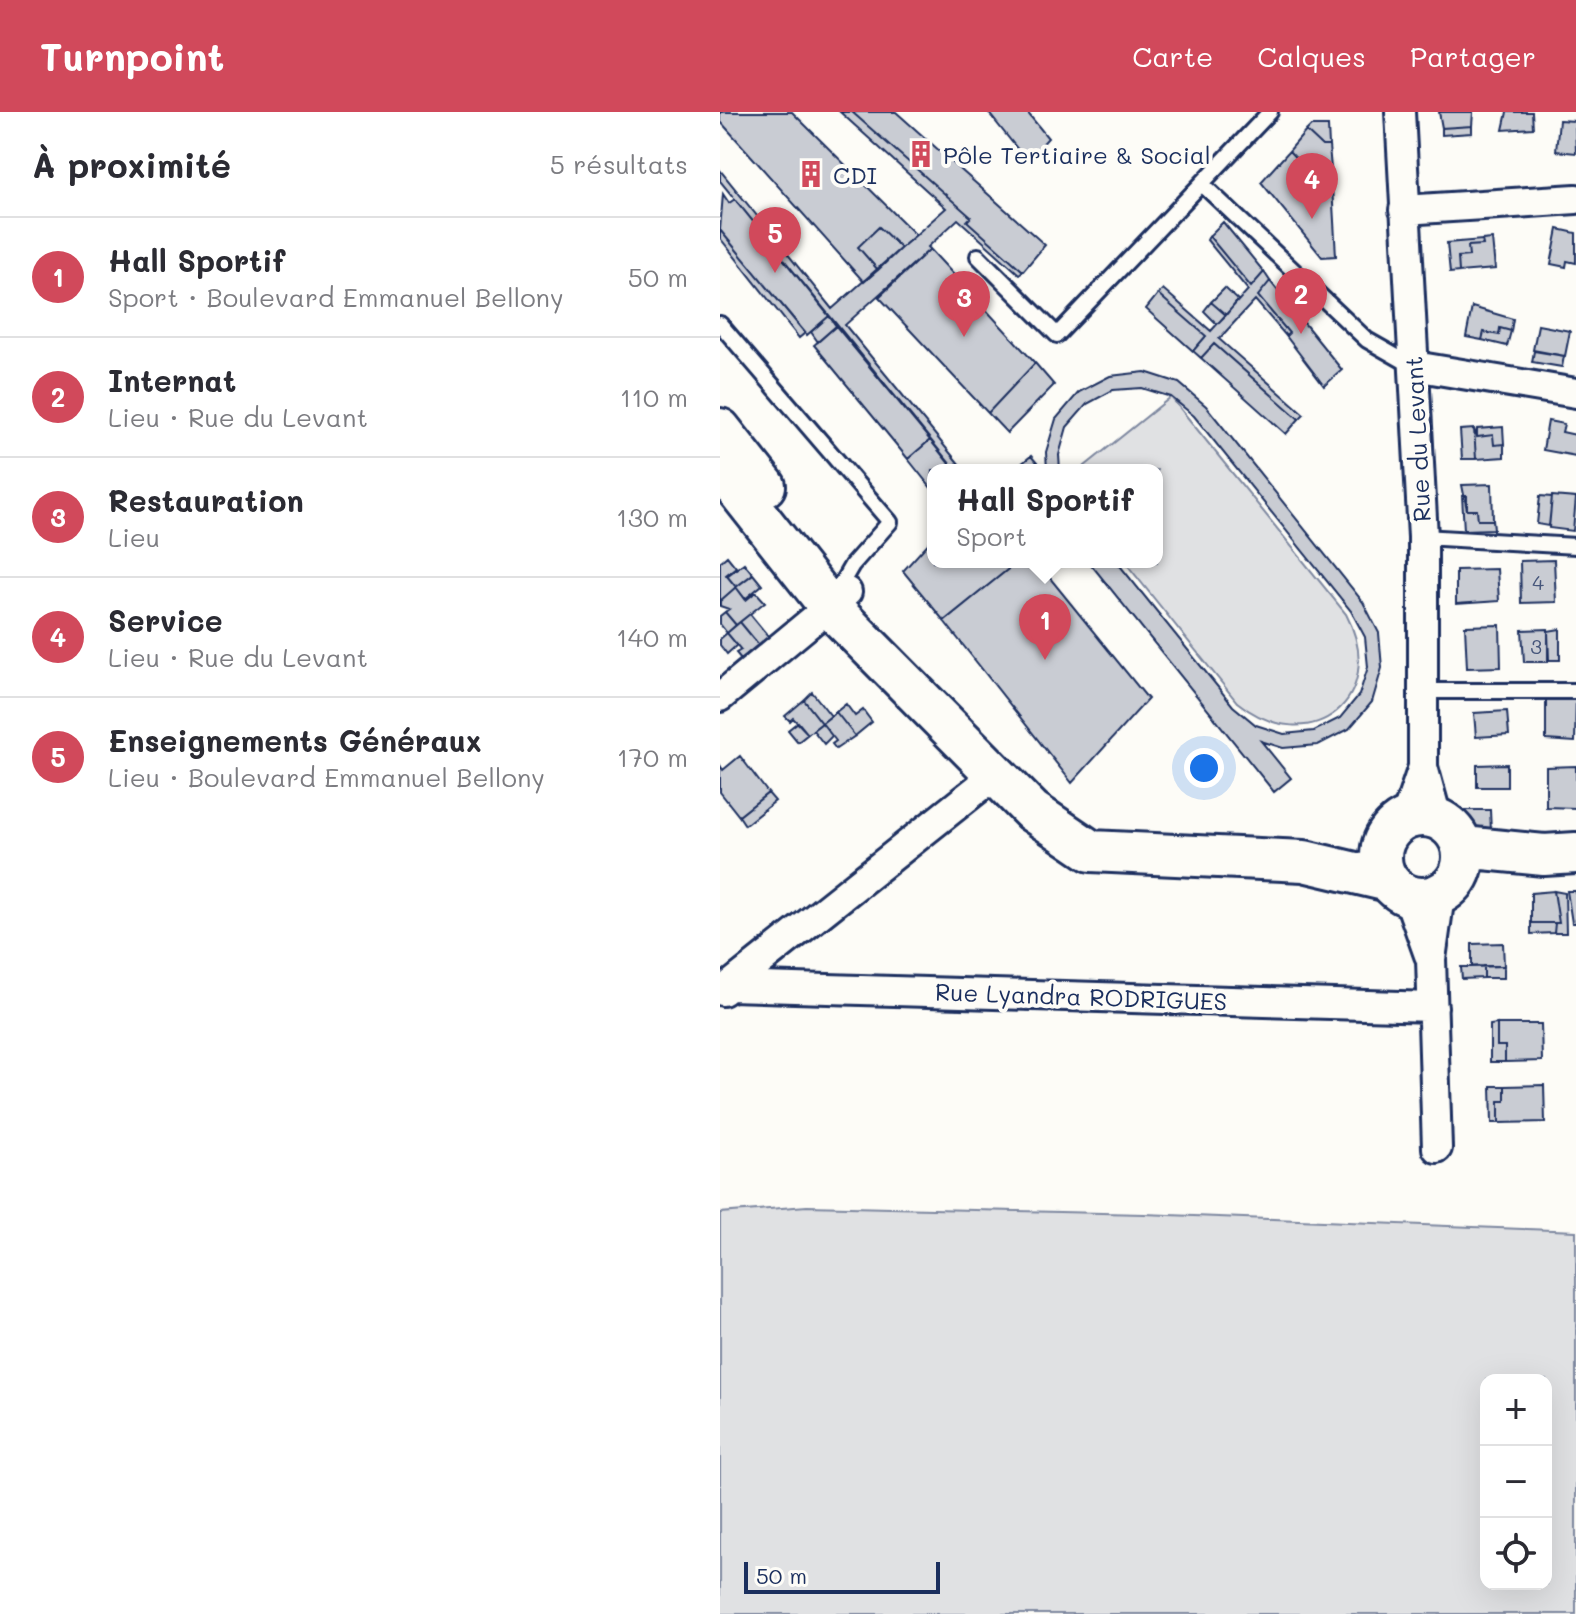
<!DOCTYPE html>
<html lang="fr">
<head>
<meta charset="utf-8">
<style>
	body { margin:0; font-family:Mali,sans-serif; background:#f7f7f7; color:#2b2b33 }
	.controls { position:absolute; right:24px; bottom:24px; display:grid; overflow:hidden; border-radius:16px; box-shadow:0 8px 32px #0002 }
	.controls button { width:72px; height:72px; display:grid; place-items:center; padding:0; border:0; border-bottom:2px solid #e1e1e2; background:#fff; color:#2b2b33; font:40px sans-serif }
	.scale { position:absolute; left:24px; bottom:20px; width:196px; box-sizing:border-box; padding-left:8px; border:4px solid #1b2f5e; border-top:0; font-size:22px; line-height:28px; white-space:nowrap; color:#1b2f5e; -webkit-text-stroke:6px #fdfcf7; paint-order:stroke }
	.you { position:absolute; left:484px; top:656px; width:28px; height:28px; margin:-20px; border:6px solid #fff; border-radius:50%; background:#1a73e8; box-shadow:0 0 0 12px #1a73e833 }
	.badge { display:grid; place-items:center; width:52px; height:52px; border-radius:50%; background:#d1495b; color:#fff; font-size:26px; font-weight:700 }
	.pin { position:absolute; translate:-50% -66px; filter:drop-shadow(0 2px 4px #0008) }
	.pin::after { content:''; position:absolute; top:42px; width:28px; height:24px; background:inherit; clip-path:polygon(0 0,100% 0,50% 100%) }
	.popup { position:absolute; left:207px; top:352px; width:236px; height:104px; box-sizing:border-box; display:grid; place-content:center; border-radius:16px; background:#fff; filter:drop-shadow(0 2px 6px #0005); font-size:26px; white-space:nowrap; color:#7c7c81 }
	.popup b { font-size:30px; color:#2b2b33 }
	.popup::after { content:''; position:absolute; left:50%; top:100%; margin-left:-16px; border:16px solid transparent; border-top-color:#fff }
	.list { margin:0; padding:0; list-style:none }
	h2 { display:flex; justify-content:space-between; align-items:center; height:104px; margin:0; padding:0 32px; font-size:34px }
	h2 small { font-size:26px; font-weight:400; color:#7c7c81 }
	.list li { display:grid; grid-template-columns:52px 1fr auto; gap:24px; align-items:center; box-sizing:border-box; height:120px; padding:0 32px; border-top:2px solid #e1e1e2 }
	.list b { display:block; font-size:30px; white-space:nowrap }
	.list p { margin:0; font-size:26px; white-space:nowrap; color:#7c7c81 }
	.list em { font-size:26px; font-style:normal; color:#7c7c81 }
	.icon { flex:none; width:44px; height:44px; fill:none; stroke:currentColor; stroke-width:2; stroke-linecap:round; stroke-linejoin:round }
	.map { position:relative; flex:none; width:856px; height:1502px; overflow:hidden }
	header { display:flex; align-items:center; gap:48px; box-sizing:border-box; height:112px; padding:0 40px; background:#d1495b; color:#fff }
	header strong { font-size:38px }
	nav { display:flex; gap:44px; margin-inline-start:auto; font-size:28px }
	main { display:flex }
	aside { flex:1; background:#fff }
	.map>svg:first-child { display:block }
</style>
</head>
<body>
<header>
<strong>Turnpoint</strong>
<nav><a>Carte</a><a>Calques</a><a>Partager</a></nav>
</header>
<main>
<aside>
<h2>À proximité<small>5 résultats</small></h2>
<ul class="list">
<li><span class="badge">1</span><div><b>Hall Sportif</b><p>Sport · Boulevard Emmanuel Bellony</p></div><em>50 m</em></li>
<li><span class="badge">2</span><div><b>Internat</b><p>Lieu · Rue du Levant</p></div><em>110 m</em></li>
<li><span class="badge">3</span><div><b>Restauration</b><p>Lieu</p></div><em>130 m</em></li>
<li><span class="badge">4</span><div><b>Service</b><p>Lieu · Rue du Levant</p></div><em>140 m</em></li>
<li><span class="badge">5</span><div><b>Enseignements Généraux</b><p>Lieu · Boulevard Emmanuel Bellony</p></div><em>170 m</em></li>
</ul>
</aside>
<div class="map">
<svg width="856" height="1502" viewBox="0 0 856 1502">
	<rect width="100%" height="100%" fill="#fdfcf7"/>
	<filter id="ink" filterUnits="userSpaceOnUse"><feTurbulence type="fractalNoise" baseFrequency=".0125" numOctaves="2"/><feDisplacementMap in="SourceGraphic" scale="16" xChannelSelector="R" yChannelSelector="G"/><feConvolveMatrix kernelMatrix="1 2 1 2 8 2 1 2 1" color-interpolation-filters="sRGB"/></filter>
	<g filter="url(#ink)">
		<path fill="#e0e1e3" stroke="#7e88a0" stroke-width="2" fill-rule="evenodd" d="M451,285L626,502C670,586 591,650 517,590L405,450H437V358H360Z
			M87,1094L424,1102L856,1119V1502H0V1101ZM826,1268V1472H766V1268Z"/>
		<path fill="#c9ccd3" stroke="#1b2f5e" stroke-width="2" d="M0,0H72L196,123L181,136L159,115L138,135L158,158L144,170L0,9Z
			M120,0H132L251,105L247,109L303,159L299,162L238,107L208,135L210,137L125,213L240,353L235,358L0,69V58L112,197L226,96Z
			M132,0H176L325,133L303,159L247,109L251,105Z
			M268,0H307L328,26L307,49Z
			M719,0H753L752,14L722,16Z
			M787,0H812L813,16L783,18Z
			M839,8L855,9L856,41L836,39Z
			M591,14H608L609,34H602L586,19Z
			M752,14V21L722,23V16Z
			M586,19L602,34H609L611,57L603,56L597,66L586,62L584,55L569,39Z
			M569,39L584,55L591,67L597,66L603,56L611,57L616,144L602,145L541,70Z
			M3,82L9,91L15,87L109,204L87,223L0,118Z
			M503,110L544,160L531,175L489,124Z
			M159,115L181,136L158,158L138,135Z
			M838,117L856,121V151L847,149L846,155L831,152Z
			M0,118L85,221L79,226L0,126Z
			M489,124L531,175L544,160L550,169L538,184L569,221L566,224L535,188L499,227L584,302L579,307L494,232L481,246L473,239L486,224L438,182L443,177L491,219L528,178L487,128Z
			M772,127L775,157L739,160L738,145L749,144L748,134L763,133L762,128Z
			M762,128L763,133L748,134L749,144L738,145L739,160L730,161L727,131Z
			M210,137L315,251L268,301L159,185Z
			M550,169L622,258L604,274L566,224L569,221L538,184Z
			M505,176L518,188L506,203L491,190Z
			M438,182L486,224L473,239L426,197Z
			M491,190L506,203L497,212L484,199Z
			M752,195L793,207L791,219L780,216L779,223L764,220L762,228L746,225Z
			M109,204L116,214L98,230L91,220Z
			M818,213L850,219L845,244L813,238Z
			M116,214L210,328L188,347L94,233Z
			M780,216L791,219L787,234L762,228L764,220L779,223Z
			M494,232L579,307L566,322L481,246Z
			M814,239L844,244L842,255L812,250Z
			M315,251L334,273L287,321L268,301Z
			M425,260L459,271L486,294L643,490L659,521L662,556L652,590L629,617L598,633L563,636L541,629L571,666L554,680L369,450H397L513,594L536,613L564,622L594,619L620,606L639,583L648,555L645,525L631,499L474,304L451,285L422,276L393,278L367,292L347,315L339,343L340,358H327L326,340L336,307L359,280L390,264Z
			M828,309L844,312L842,320L856,323V344L823,338Z
			M783,315L784,332L774,333L773,323L757,325V317Z
			M754,317L757,325L773,323L774,333L784,332V345L756,347Z
			M754,317L756,347H742L740,318Z
			M210,328L234,358H213L212,377L188,347Z
			M311,344L323,358H295V357Z
			M772,372L773,408H758L757,398H747L742,373Z
			M742,384H747V398H757L758,408H773L774,417L744,418Z
			M820,384L832,385L829,414L817,412Z
			M832,384L856,386L853,419L829,416Z
			M213,426V450H297L224,509L183,459Z
			M7,444L16,455L6,463L16,475L0,489V450Z
			M834,448L836,490L801,491L800,449Z
			M297,450H317L428,587L352,671L224,509Z
			M24,451L33,462L16,475L7,464Z
			M777,457L779,489L736,492V458Z
			M33,462L42,473L25,487L16,475Z
			M16,475L26,488L36,480L45,490L16,513L5,500L9,497L0,494V489Z
			M5,500L16,513L7,521L0,512V504Z
			M30,502L49,525L39,533L20,510Z
			M20,510L39,533L21,547L16,541L21,538L7,521Z
			M780,513L781,555L747,556L745,514Z
			M828,517V550H804L802,518Z
			M840,517V548H829L828,519Z
			M7,521L17,533L7,542L0,533V527Z
			M92,580L111,604L102,611L84,588Z
			M826,584H856L855,630L826,628Z
			M84,588L102,611L88,622L73,606L70,609L65,604Z
			M126,592L135,604L143,598L152,610L135,624L116,600Z
			M787,599L789,623L756,625L754,601Z
			M116,600L135,624L116,637L112,632L116,629L102,611Z
			M78,610L88,622L78,630L68,618Z
			M102,611L112,624L104,632L93,618Z
			M20,644L48,681L19,704L0,680V653L3,658Z
			M787,652V675H757V653Z
			M856,654V696L826,695V655Z
			M48,681L55,689L25,713L19,704Z
			M740,698H770L771,720H741Z
			M834,779L845,781L846,821H834L835,811H839Z
			M834,779L839,811H811V781Z
			M847,779H856V811H852Z
			M811,811H835L834,821L811,822Z
			M783,831L784,854L752,855V832Z
			M764,854H784V866H764Z
			M764,854V866L742,867L741,855Z
			M777,912H821L822,949L785,950V934H777Z
			M777,912V934H785V950H770V913Z
			M824,973L825,1010L779,1011V989H785V974Z
			M771,974H785V989H779V1011H772Z"/>
		<g fill="none" stroke-linecap="round" stroke-linejoin="round">
			<g stroke="#1b2f5e" stroke-width="20">
				<path id="lane" d="M483,73L647,228L693,254
					M258,144L337,223L550,0
					M0,212L170,410L132,453L121,472
					M703,425L856,434
					M704,579H856"/>
			</g>
			<g stroke="#1b2f5e" stroke-width="34">
				<path id="street" d="M680,0L703,425V655L717,706
					M684,98L856,87
					M694,254L856,281
					M0,585L127,480
					M685,708L703,655
					M688,784L709,843
					M9,874L713,895
					M3,879L275,663
					M717,1036L711,847L720,783"/>
			</g>
			<g stroke="#1b2f5e" stroke-width="46">
				<path id="secondary" d="M0,317L45,374
					M0,356L110,495L312,699L371,739L584,749L669,769
					M661 745a41 41 0 1 1 82 0a41 41 0 1 1-82 0Z
					M743,735L824,743L856,741"/>
			</g>
			<use href="#lane" stroke="#fdfcf7" stroke-width="14"/>
			<use href="#street" stroke="#fdfcf7" stroke-width="28"/>
			<use href="#secondary" stroke="#fdfcf7" stroke-width="40"/>
		</g>
	</g>
	<defs>
		<g id="building-bare" transform="scale(2.16)"><path d="M-4-6H4V6H1V3H-1V6H-4ZM-2.5-4.3h1.7v1.8h-1.7ZM.8-4.3h1.7v1.8H.8ZM-2.5-1h1.7V.8h-1.7ZM.8-1h1.7V.8H.8Z" fill="#d1495b" stroke="#fdfcf7" stroke-width="2.5" paint-order="stroke"/></g>
	</defs>
	<g fill-rule="evenodd">
		<use href="#building-bare" x="201" y="42"/>
		<use href="#building-bare" x="91" y="62"/>
	</g>
	<g text-anchor="middle" dominant-baseline="central" stroke-width="8" stroke-linejoin="round" paint-order="stroke">
		<g font-size="20" fill="#46567b">
			<text x="818" y="470">4</text>
			<text x="816" y="534">3</text>
		</g>
		<g font-size="24" fill="#1b2f5e" stroke="#fdfcf7" text-anchor="start">
			<text x="223" y="42">Pôle Tertiaire &amp; Social</text>
			<text x="113" y="62">CDI</text>
		</g>
		<g font-size="24" fill="#1b2f5e" stroke="#fdfcf7">
			<text transform="translate(697 327) rotate(-93)">Rue du Levant</text>
			<text transform="translate(361 884) rotate(2)">Rue Lyandra RODRIGUES</text>
		</g>
	</g>
</svg>
<div class="controls">
<button>+</button>
<button>−</button>
<button><svg class="icon" aria-label="locate" viewBox="0 0 24 24"><circle cx="12" cy="12" r="6"/><path d="M12 2v4M12 18v4M2 12h4M18 12h4"/></svg></button>
</div>
<div class="scale">50 m</div>
<div class="you"></div>
<div class="pin badge" style="left:325px;top:548px">1</div>
<div class="popup"><b>Hall Sportif</b>Sport</div>
<div class="pin badge" style="left:581px;top:222px">2</div>
<div class="pin badge" style="left:244px;top:225px">3</div>
<div class="pin badge" style="left:592px;top:107px">4</div>
<div class="pin badge" style="left:55px;top:161px">5</div>
</div>
</main>
</body>
</html>
